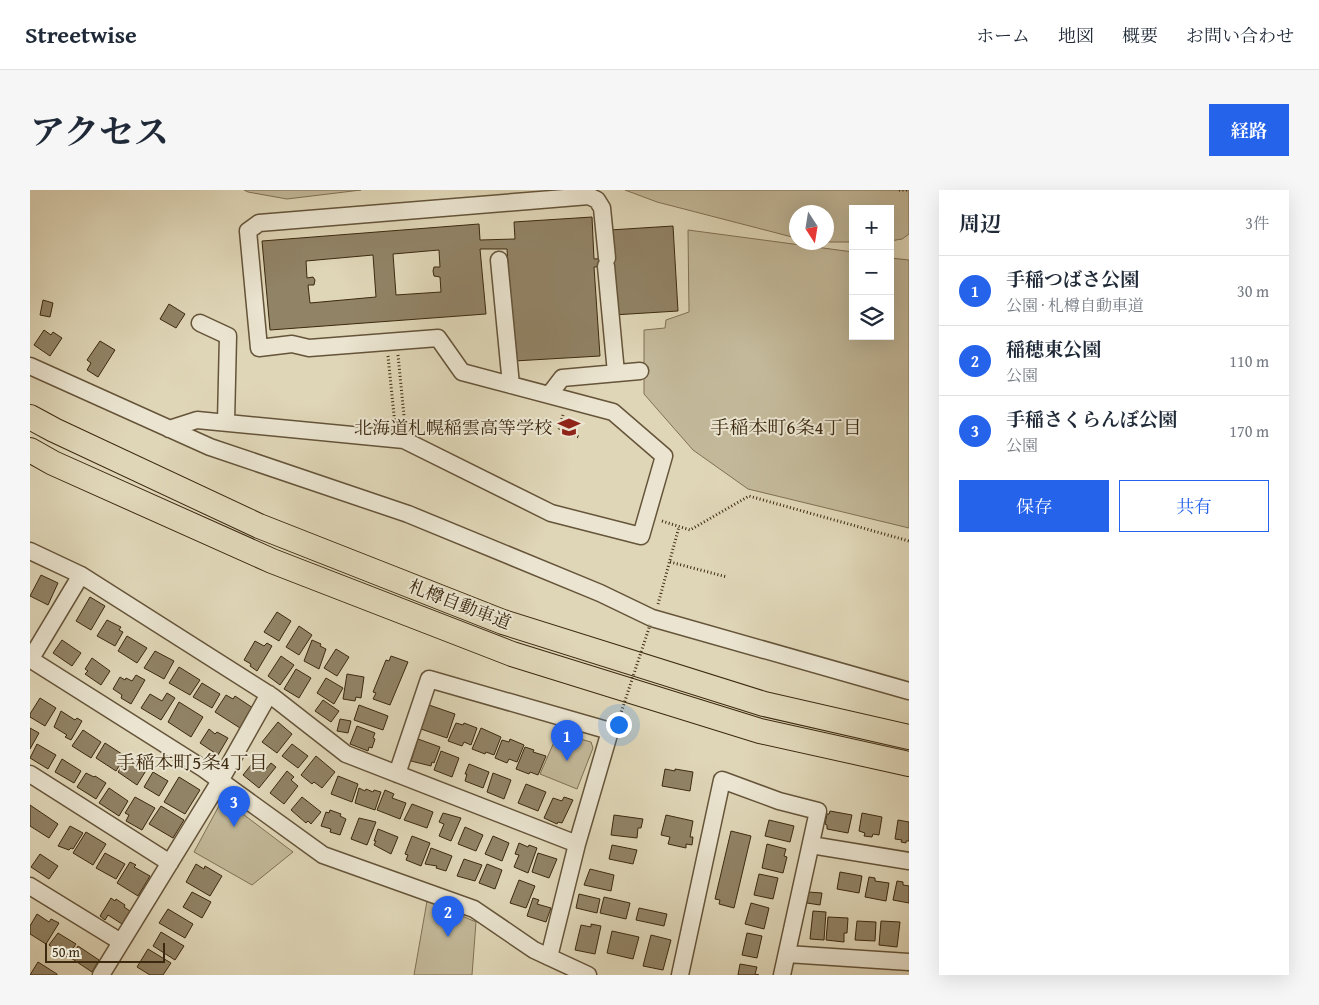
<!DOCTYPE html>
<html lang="ja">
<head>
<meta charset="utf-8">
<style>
	body { margin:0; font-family:"Gentium Book Plus","Noto Serif JP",serif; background:#f6f6f7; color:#1f2937 }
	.controls { position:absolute; right:15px; top:15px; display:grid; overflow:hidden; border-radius:0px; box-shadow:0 5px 20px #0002 }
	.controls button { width:45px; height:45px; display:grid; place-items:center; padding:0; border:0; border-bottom:1px solid #e0e1e3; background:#fff; color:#1f2937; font:25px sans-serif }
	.compass { position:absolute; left:759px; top:15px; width:45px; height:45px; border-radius:50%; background:#fff; box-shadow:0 5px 20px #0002; rotate:168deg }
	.scale { position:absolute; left:15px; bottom:12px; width:120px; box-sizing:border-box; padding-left:5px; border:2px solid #3c290f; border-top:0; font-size:14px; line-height:18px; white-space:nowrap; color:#3c290f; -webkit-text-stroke:4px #eae4d0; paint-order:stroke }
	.you { position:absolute; left:588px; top:534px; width:18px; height:18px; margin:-12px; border:4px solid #fff; border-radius:50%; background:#1a73e8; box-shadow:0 0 0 8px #1a73e833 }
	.badge { display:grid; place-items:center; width:32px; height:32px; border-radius:50%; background:#2563eb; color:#fff; font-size:16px; font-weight:700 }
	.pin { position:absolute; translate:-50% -41px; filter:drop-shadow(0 1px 2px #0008) }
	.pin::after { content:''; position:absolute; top:26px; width:18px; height:15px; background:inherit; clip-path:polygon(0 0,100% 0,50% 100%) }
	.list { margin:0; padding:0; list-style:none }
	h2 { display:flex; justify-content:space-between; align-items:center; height:65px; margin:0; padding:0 20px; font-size:21px }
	h2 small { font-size:16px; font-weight:400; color:#747a83 }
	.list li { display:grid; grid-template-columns:32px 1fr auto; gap:15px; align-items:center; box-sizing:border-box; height:70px; padding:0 20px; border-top:1px solid #e0e1e3 }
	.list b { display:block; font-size:19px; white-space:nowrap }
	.list p { margin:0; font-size:16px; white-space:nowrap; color:#747a83 }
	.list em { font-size:16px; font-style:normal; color:#747a83 }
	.actions { display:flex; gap:10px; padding:15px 20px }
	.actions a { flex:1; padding:11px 0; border:1px solid #2563eb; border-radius:0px; text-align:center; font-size:18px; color:#2563eb }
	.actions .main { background:#2563eb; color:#fff }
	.icon { flex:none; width:28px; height:28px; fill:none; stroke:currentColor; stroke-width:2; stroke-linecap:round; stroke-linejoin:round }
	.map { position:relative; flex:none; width:879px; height:785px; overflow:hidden; border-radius:0px }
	header { display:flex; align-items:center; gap:30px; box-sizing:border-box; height:70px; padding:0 25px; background:#fff; border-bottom:1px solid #e0e1e3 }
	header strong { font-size:24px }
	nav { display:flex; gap:28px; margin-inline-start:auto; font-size:18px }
	.intro { display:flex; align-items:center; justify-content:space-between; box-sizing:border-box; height:120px; padding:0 30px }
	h1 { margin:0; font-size:35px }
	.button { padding:12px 22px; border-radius:0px; background:#2563eb; color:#fff; font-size:18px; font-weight:700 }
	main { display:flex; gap:30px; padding:0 30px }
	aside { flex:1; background:#fff; border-radius:0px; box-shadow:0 5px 20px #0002 }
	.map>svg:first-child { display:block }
</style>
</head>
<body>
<header>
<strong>Streetwise</strong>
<nav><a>ホーム</a><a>地図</a><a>概要</a><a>お問い合わせ</a></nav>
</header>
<div class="intro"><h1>アクセス</h1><a class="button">経路</a></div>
<main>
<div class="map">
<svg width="879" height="785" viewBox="0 0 879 785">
	<rect width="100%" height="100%" fill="#dfd6b7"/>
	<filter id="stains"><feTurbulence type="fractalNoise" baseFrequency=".004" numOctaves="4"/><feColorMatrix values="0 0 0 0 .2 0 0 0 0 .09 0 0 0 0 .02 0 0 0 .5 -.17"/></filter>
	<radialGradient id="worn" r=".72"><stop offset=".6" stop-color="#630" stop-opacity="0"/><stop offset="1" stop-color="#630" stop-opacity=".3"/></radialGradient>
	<path fill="#c3b99a" stroke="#807154" d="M214,0H331L257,9L218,2Z
		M595,0H879V44L872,49L860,51V19H823V52H797L796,22H766V48L627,12Z
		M658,40L823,62V146H860V68L879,70V338L718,299L663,260L614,204V140L635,138L636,130L659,122Z
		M528,543L561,552L563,558L547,599L510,584Z
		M191,612H197L263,662L222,695L164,662Z
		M397,711L446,732L442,785H384Z"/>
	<path fill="#918366" stroke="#3c290f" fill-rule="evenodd" d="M562,27L564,69L581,68L580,40L643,36L648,121L583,125L580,76L564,77L570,166L484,171L477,59H450L456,124L240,140L232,51L449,34L450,50L485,49L484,32ZM409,60L410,77H404L403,81L404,86L410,87L411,102L366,105L363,64ZM343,65L346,107L280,113L278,95H284L285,90L283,87L277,88L276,71Z
		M13,110L23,113L20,127L10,125Z
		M139,114L155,124L146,138L130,129Z
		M14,140L21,145L23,142L32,148L20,166L4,155Z
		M70,151L85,160L68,187L57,180L61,173L57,170Z
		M11,385L28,393L18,415L0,406Z
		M60,407L75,416L61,440L46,431Z
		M247,422L261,431L249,451L234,442Z
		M77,430L91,437L89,440L93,442L85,456L67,446Z
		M269,436L282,445L269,465L256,457Z
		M97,446L117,458L107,473L88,461Z
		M32,450L51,463L42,476L23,463Z
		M282,450L291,454L290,456L296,459L289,479L274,471Z
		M225,451L234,456L237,453L242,456L227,481L220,476L221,474L214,470Z
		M306,459L319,467L307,486L294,478Z
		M125,461L144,471L134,489L114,478Z
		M251,466L264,475L250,495L238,486Z
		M361,466L378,472L360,515L343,509L346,503L343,502L356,470L359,471Z
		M62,468L80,481L71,495L55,484L58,481L55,479Z
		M149,477L170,490L160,505L139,493Z
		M266,479L281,488L269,508L254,499Z
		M317,484L334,487L331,508L326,507L325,511L313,509Z
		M106,485L115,490L101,514L91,508L92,505L83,499L90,487L95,490L96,488L102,491Z
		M296,488L313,498L304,514L287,503Z
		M172,493L190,504L182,518L163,507Z
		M137,503L145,508L131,530L111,518L120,504L132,511Z
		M196,505L203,509L205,506L223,518L210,538L185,522Z
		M10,508L26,518L15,536L0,527V524Z
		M293,510L309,521L301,532L285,521Z
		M149,512L173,527L161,547L138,532Z
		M329,515L358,526L353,540L324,530Z
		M399,515L425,524L417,548L391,539Z
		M31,521L45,530L47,528L52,531L41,550L35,547L37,545L24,537Z
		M310,529L321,531L318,543L307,541Z
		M248,532L262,544L247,563L232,552Z
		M426,533L433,535L434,533L447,538L441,555L434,552L432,556L418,551Z
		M327,536L345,543L343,548L345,549L342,558L339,557L338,561L320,554Z
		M0,538L9,543L0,559Z
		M451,538L471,547L464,565L456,562L455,564L442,559Z
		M179,539L185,544L187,542L198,548L188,565L170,553Z
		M53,540L71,552L61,568L42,556Z
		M388,549L410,557L404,573L402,572L401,576L381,571Z
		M480,549L494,555L487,572L479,569L477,573L465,568L472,550L479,552Z
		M75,553L95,566L86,581L66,568Z
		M7,554L26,565L18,579L0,568Z
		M262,554L278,566L268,578L252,566Z
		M495,557L504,560L503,562L516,566L508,585L500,582L499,584L486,579Z
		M411,561L429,568L422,587L404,580Z
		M286,566L305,582L292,598L284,592L282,594L271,585Z
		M97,567L117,579L107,595L88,582Z
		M32,569L51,581L44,593L25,582Z
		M225,570L236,579L241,573L246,577L229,598L213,585Z
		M439,574L459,582L453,598L435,591L437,584H435Z
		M635,579L645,581V579L663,582L660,601L632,596Z
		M257,581L264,587L261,590L268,596L254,614L240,603Z
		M123,582L138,591L129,606L114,597Z
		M56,583L64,587L65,586L76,593L66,609L47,597Z
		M463,583L481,590L474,609L457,602Z
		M308,586L328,594L322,612L301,604Z
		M149,587L170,600L155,624L134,612Z
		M496,594L516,602L508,621L488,613Z
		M79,598L98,611L89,626L69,613Z
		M329,598L335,601L336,599L343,602L344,600L351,602L345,620L325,613Z
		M355,600L364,604L362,608L376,613L370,629L347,620Z
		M105,607L125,618L112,640L96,631L99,625L95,623Z
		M272,607L291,622L281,634L278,631L276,633L261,620Z
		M534,607L543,610L532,633L528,632L527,634L514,628L523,608L532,611Z
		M382,614L403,622L397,638L374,630Z
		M0,615L28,634L19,648L0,636Z
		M131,616L154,630L143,648L119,634Z
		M300,620L311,624L310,626L316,629L310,645L300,642L301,639L291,636L296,622L299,623Z
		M800,621L822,625L818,643L797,639V635L795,634L797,624H799Z
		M413,623L431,628L421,651L409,646L414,634L409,632Z
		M832,623L852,627L849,645L843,644L842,647L834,646L835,643L829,641Z
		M584,625L613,629L611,638H608L607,648L581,645Z
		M636,625L663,631L660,647H663L662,655L656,654V658L638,654L640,647L631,645Z
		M329,628L346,632L337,655L321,649Z
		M739,630L764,636L760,652L735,646Z
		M868,630L879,632V651H876V653L871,652L872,650L865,649Z
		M40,636L53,643L43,659L41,658L39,660L28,656Z
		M435,637L453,645L446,661L428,654Z
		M348,639L368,647L361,664L344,655L346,651H344Z
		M701,641L721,646L704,718L689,714L690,710L685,709Z
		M56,642L76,654L63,675L43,663Z
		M382,646L400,653L391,676L376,670L378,665L375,664Z
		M463,646L479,653L472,671L455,664Z
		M489,653L498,657L499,655L507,658L498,683L484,677L489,665L485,664Z
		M737,654L756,659L754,666L757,667L753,683L732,678Z
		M582,655L607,660L603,674L579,669Z
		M401,658L422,666L416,681L406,678L407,676L395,674Z
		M75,663L95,674L86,689L66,678Z
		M508,663L527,669L519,688L502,682Z
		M10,664L28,676L19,689L1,677Z
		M434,669L452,675L445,691L427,686Z
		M100,672L106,675L104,677L120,686L108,706L87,693Z
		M166,674L174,679L175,676L192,686L180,706L156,692Z
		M457,674L472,680L465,699L449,693Z
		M560,679L584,685L581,701L554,695Z
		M810,682L832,686L829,703L807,699Z
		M729,684L748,688L743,709L724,705Z
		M839,687L845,688V691L859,693L856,711L835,707Z
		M489,690L505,696L496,718L480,713Z
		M867,691L873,692V695L879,696V713L863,710Z
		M162,702L181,712L172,728L153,717Z
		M778,702L792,703L790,715L777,713Z
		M549,704L570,709L567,723L546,718Z
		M574,707L600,713L596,729L570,723Z
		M81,708L85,711L86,709L95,715L94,717L100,721L92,734L78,725L75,730L70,726Z
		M503,708L509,710L507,714L521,718L516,732L497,726Z
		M721,713L739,718L734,739L715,734Z
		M609,718L637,724L634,736L606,730Z
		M138,719L163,734L155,748L129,733Z
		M783,721L796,722L794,750L780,749Z
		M7,724L19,732L21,729L29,733L16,754L0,744V736Z
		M798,727L818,728L817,743H814V752L796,750Z
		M827,731L846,732L845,751L825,750Z
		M851,731L870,732L867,757L849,755Z
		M561,734L571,736L565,764L545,760L551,735L561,737Z
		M582,741L609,747L603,769L577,763Z
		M131,742L154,756L145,770L123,756Z
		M28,743L46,754L37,767L19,755Z
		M717,743L732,746L727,768L712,765Z
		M621,745L641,750L633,780L613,776Z
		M48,756L69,770L62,782L41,768Z
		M118,759L141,773L133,785H120L107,777Z
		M8,772L27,784V785H0Z
		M710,774L727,777L725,784L729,785H708Z"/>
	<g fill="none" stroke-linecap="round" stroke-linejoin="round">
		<g stroke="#655439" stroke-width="19">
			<path id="minor" d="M469,70L481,195
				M576,76L586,183
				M170,133L198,146L196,232
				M0,176L180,257L378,324L570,403L622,428L879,501
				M519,205L532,188L610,181
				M139,239L167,230L374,250L521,323L611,346L634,266L583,222L432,182L408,148L279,158L262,154L229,158L218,41L229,33L559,6L567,10L572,18L577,68
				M0,361L51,385L243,507L316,564L547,654
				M0,469L174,579L293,665L444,719L504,760L558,785
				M0,470L51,385
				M0,584L140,673
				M367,584L399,489L580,541L547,654L519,767
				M781,655L879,671
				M0,696L91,752
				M757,764L879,772
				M71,785L190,591L239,504
				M650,785L692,590L749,611L788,621L752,785"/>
		</g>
		<g stroke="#3c290f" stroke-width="26">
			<path id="highway" d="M0,227L24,240L229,336L473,432L734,514L879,547
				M0,260L23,273L242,371L482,464L730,541L879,574"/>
		</g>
		<path stroke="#3c290f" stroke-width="3" stroke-dasharray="1 2.5" stroke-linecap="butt" d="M869,0H879
			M368,165L375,236
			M358,166L365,235
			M533,225L529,240L549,247
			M632,331L660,340L719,306L879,351
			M640,372L697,387
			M628,414L649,337"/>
		<use href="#minor" stroke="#eae4d0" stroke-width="16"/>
		<use href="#highway" stroke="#dfd6b7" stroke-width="24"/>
		<path stroke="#3c290f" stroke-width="3" stroke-dasharray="1 2.5" stroke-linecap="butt" d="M587,535L620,435"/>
	</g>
	<defs>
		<g id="school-bare" transform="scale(1.725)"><path d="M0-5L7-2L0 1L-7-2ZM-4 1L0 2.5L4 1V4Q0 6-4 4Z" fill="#8f2418" stroke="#eae4d0" stroke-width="2.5" paint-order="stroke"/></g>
	</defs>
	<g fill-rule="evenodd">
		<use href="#school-bare" x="539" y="237"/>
	</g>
	<g text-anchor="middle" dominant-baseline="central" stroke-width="4" stroke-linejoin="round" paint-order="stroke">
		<g font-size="18" fill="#3c290f" stroke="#eae4d0" text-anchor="end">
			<text x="522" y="237">北海道札幌稲雲高等学校</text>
		</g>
		<g font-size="18" fill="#3c290f" stroke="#eae4d0">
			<text transform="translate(430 414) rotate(21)">札樽自動車道</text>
		</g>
		<g font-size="19" fill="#3c290f" stroke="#eae4d0">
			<text x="756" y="237">手稲本町6条4丁目</text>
			<text x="162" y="572">手稲本町5条4丁目</text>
		</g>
	</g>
	<rect width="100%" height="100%" filter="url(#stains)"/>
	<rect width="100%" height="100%" fill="url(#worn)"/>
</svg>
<div class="controls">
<button>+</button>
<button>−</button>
<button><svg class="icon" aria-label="layers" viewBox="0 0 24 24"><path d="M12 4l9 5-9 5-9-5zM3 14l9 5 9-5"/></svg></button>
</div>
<svg class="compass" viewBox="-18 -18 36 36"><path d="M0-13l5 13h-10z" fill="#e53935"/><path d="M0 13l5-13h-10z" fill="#747a83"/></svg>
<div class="scale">50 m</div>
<div class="you"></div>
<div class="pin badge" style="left:537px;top:571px">1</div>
<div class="pin badge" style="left:418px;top:747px">2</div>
<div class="pin badge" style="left:204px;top:637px">3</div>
</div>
<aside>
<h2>周辺<small>3件</small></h2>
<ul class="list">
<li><span class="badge">1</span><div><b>手稲つばさ公園</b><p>公園 · 札樽自動車道</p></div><em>30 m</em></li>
<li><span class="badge">2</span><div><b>稲穂東公園</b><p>公園</p></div><em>110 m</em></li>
<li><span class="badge">3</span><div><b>手稲さくらんぼ公園</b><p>公園</p></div><em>170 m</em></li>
</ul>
<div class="actions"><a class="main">保存</a><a>共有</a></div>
</aside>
</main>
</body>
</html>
